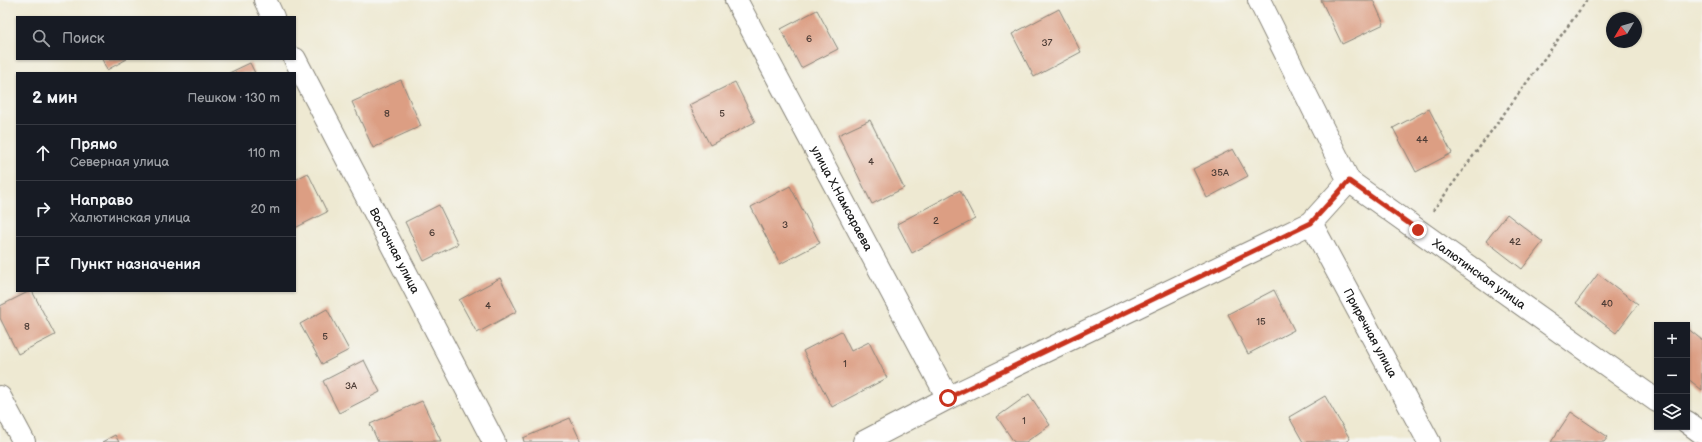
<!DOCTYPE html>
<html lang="ru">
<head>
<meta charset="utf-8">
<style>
	body { margin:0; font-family:"Balsamiq Sans",sans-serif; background:#242831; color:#f1f3f6 }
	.controls { position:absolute; right:12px; bottom:12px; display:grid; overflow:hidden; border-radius:0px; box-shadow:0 1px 3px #0004 }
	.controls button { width:36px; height:36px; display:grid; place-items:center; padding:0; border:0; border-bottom:1px solid #363941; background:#171b24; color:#f1f3f6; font:20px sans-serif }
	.compass { position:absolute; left:1606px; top:12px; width:36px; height:36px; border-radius:50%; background:#171b24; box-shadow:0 1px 3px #0004; rotate:232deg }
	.stop { position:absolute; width:12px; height:12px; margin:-9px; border:3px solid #c8321e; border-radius:50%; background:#fff }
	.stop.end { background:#c8321e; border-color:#fff; box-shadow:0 1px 4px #0008 }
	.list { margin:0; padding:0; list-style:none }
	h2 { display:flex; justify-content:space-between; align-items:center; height:52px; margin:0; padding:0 16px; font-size:17px }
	h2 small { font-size:13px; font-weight:400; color:#9ea1a6 }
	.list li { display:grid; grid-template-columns:26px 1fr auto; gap:12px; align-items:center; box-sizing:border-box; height:56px; padding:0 16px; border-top:1px solid #363941 }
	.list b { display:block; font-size:15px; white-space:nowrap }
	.list p { margin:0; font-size:13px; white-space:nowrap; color:#9ea1a6 }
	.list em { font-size:13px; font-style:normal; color:#9ea1a6 }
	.icon { flex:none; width:22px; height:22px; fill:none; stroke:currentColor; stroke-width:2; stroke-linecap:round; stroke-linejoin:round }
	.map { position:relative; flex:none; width:1702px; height:442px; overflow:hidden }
	.search { position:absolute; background:#171b24; box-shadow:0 1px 3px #0004; left:16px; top:16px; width:280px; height:44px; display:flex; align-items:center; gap:10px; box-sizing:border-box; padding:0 14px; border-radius:0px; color:#9ea1a6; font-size:15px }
	.panel { position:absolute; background:#171b24; box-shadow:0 1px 3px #0004; left:16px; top:72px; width:280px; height:220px; border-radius:0px }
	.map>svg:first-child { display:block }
</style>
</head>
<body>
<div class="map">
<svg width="1702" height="442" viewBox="0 0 1702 442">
	<rect width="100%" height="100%" fill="#f6f6f2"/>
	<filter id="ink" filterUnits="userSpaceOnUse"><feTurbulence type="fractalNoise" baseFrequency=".025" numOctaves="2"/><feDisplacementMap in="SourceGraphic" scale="8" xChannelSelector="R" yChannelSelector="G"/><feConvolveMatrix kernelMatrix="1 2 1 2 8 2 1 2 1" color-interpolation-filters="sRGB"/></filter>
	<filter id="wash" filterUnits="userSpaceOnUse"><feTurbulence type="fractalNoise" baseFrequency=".012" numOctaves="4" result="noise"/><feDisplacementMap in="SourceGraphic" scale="16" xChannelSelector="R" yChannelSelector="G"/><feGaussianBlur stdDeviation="0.9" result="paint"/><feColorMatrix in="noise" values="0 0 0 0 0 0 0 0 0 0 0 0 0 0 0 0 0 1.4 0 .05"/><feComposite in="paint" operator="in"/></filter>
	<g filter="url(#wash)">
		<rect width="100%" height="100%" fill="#eee9d2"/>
		<g id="blocks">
			<path fill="#dc9e83" d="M1321,0H1373L1384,24L1342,44Z
				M1059,9L1081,52L1034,77L1012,34Z
				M817,10L838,49L801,68L781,29Z
				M102,59H127L107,70Z
				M250,63L255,73H229Z
				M401,80L421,126L373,148L352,102Z
				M735,82L755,122L710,145L689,105Z
				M1429,109L1452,153L1416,172L1393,128Z
				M870,120L904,188L872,204L838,135Z
				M1233,149L1248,176L1207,198L1193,169Z
				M308,173L327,212L295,228V180Z
				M790,186L820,243L780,264L751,207Z
				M960,190L975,219L912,253L897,224Z
				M439,205L458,244L424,261L405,222Z
				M1507,214L1543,242L1522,269L1486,241Z
				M1598,274L1638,304L1616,333L1576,303Z
				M500,278L517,311L477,333L459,300Z
				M1274,290L1294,330L1248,354L1228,314Z
				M30,291H32L55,335L18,354L0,318V306Z
				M327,309L349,350L322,364L300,324Z
				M1687,328L1702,340V390L1687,378Z
				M841,331L851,351L869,342L887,378L832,407L803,351Z
				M364,360L380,392L339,413L323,381Z
				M1029,394L1050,425L1026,442H1014L997,417Z
				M1325,396L1350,439L1345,442H1303L1289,417Z
				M422,401L441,441L378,442L370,424Z
				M1571,412L1608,437L1604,442H1551Z
				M570,418L581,442H524L523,438Z
				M115,435L119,442H102Z"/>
		</g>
	</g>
	<g filter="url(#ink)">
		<use href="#blocks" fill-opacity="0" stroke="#858277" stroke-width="1"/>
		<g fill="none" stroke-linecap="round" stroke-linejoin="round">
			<g stroke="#858277" stroke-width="24">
				<g id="minor">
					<path d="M265,0L273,17"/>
					<path id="s1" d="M736,0L948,398"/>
					<path id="s2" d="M1259,0L1349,181L1657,401"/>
					<path id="s3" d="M295,59L494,442"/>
					<path id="s4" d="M1311,223L1429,442"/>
					<path d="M0,397L24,442"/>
					<path d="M1687,422L1702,433"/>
					<path d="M864,442L948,398L1311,223L1349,181"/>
				</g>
			</g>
			<path stroke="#858277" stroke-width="2.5" stroke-dasharray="3 3" stroke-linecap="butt" d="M1433,211L1587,0"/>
			<use href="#minor" stroke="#fff" stroke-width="22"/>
		</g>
	</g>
	<g fill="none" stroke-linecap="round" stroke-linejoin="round" filter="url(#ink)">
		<path stroke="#c8321e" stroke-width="5" d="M948,398L1311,223L1349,181L1418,230"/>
	</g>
	<g text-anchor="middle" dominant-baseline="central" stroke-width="4" stroke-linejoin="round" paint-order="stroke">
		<g font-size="10" fill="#4c3c36">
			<text x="809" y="39">6</text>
			<text x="1047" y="43">37</text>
			<text x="387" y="114">8</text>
			<text x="722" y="114">5</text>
			<text x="1422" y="140">44</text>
			<text x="871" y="162">4</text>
			<text x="1220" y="173">35А</text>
			<text x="936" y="221">2</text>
			<text x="785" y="225">3</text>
			<text x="432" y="233">6</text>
			<text x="1515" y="242">42</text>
			<text x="1607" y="304">40</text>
			<text x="488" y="306">4</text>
			<text x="1261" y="322">15</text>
			<text x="27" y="327">8</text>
			<text x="325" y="337">5</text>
			<text x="845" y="364">1</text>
			<text x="351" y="386">3А</text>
			<text x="1024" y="421">1</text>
		</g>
		<g font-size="12" fill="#1c1c1c" stroke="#f6f6f2">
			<text stroke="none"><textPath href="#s1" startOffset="225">улица Х.Намсараева</textPath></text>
			<text stroke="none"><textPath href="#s3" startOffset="216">Восточная улица</textPath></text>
			<text stroke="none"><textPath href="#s2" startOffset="362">Халютинская улица</textPath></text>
			<text stroke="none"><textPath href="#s4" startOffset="125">Приречная улица</textPath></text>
		</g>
	</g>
</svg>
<div class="controls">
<button>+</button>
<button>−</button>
<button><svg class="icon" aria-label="layers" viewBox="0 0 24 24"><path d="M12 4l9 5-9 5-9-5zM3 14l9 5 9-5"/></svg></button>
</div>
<svg class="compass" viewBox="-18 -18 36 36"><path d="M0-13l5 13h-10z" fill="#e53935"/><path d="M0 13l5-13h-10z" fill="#9ea1a6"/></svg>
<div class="stop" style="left:948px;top:398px"></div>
<div class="stop end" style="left:1418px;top:230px"></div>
<div class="search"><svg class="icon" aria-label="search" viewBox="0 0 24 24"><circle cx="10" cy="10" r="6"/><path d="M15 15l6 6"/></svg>Поиск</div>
<section class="panel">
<h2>2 мин<small>Пешком · 130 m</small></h2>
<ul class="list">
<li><svg class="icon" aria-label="ahead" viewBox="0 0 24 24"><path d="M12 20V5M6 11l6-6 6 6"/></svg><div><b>Прямо</b><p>Северная улица</p></div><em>110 m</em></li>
<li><svg class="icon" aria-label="right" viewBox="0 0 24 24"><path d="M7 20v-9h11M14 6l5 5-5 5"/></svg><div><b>Направо</b><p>Халютинская улица</p></div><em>20 m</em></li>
<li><svg class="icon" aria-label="arrive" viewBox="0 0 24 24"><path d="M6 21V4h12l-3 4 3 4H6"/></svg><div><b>Пункт назначения</b></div></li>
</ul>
</section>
</div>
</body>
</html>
